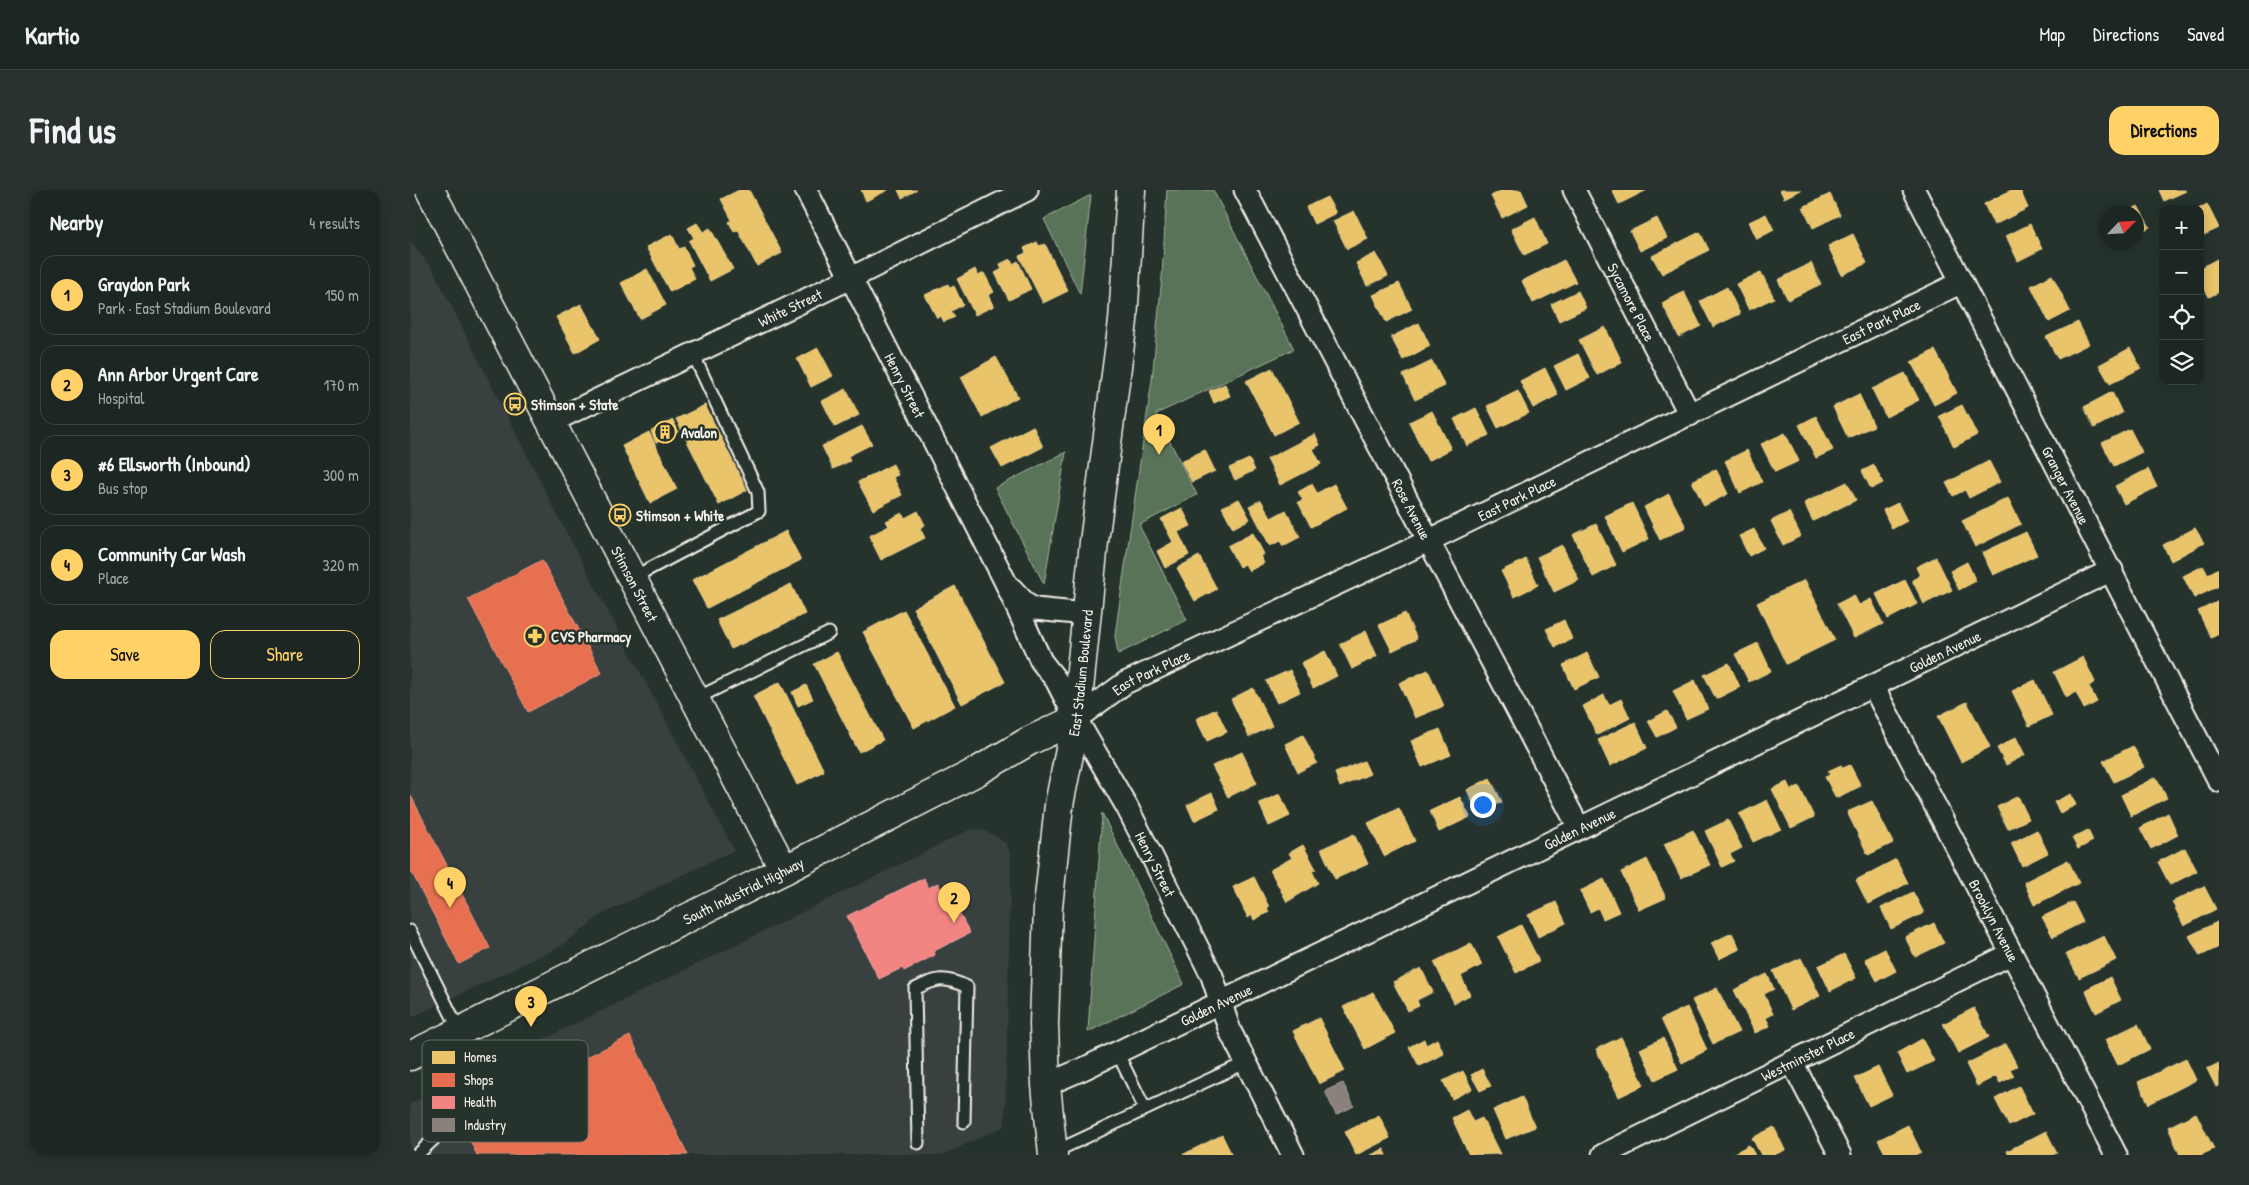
<!DOCTYPE html>
<html lang="en">
<head>
<meta charset="utf-8">
<style>
	body { margin:0; font-family:"Patrick Hand",sans-serif; background:#29322f; color:#f1f3f6 }
	.controls { position:absolute; right:15px; top:15px; display:grid; overflow:hidden; border-radius:10px; box-shadow:0 2px 12px #0003 }
	.controls button { width:45px; height:45px; display:grid; place-items:center; padding:0; border:0; border-bottom:1px solid #3a4340; background:#1c2622; color:#f1f3f6; font:25px sans-serif }
	.compass { position:absolute; left:1689px; top:15px; width:45px; height:45px; border-radius:50%; background:#1c2622; box-shadow:0 2px 12px #0003; rotate:65deg }
	.you { position:absolute; left:1072px; top:614px; width:18px; height:18px; margin:-12px; border:4px solid #fff; border-radius:50%; background:#1a73e8; box-shadow:0 0 0 8px #1a73e833 }
	.badge { display:grid; place-items:center; width:32px; height:32px; border-radius:50%; background:#ffd166; color:#111; font-size:16px; font-weight:700 }
	.pin { position:absolute; translate:-50% -41px; filter:drop-shadow(0 1px 2px #0008) }
	.pin::after { content:''; position:absolute; top:26px; width:18px; height:15px; background:inherit; clip-path:polygon(0 0,100% 0,50% 100%) }
	.list { margin:0; padding:0; list-style:none }
	h2 { display:flex; justify-content:space-between; align-items:center; height:65px; margin:0; padding:0 20px; font-size:21px }
	h2 small { font-size:16px; font-weight:400; color:#a0a5a5 }
	.list li { display:grid; grid-template-columns:32px 1fr auto; gap:15px; align-items:center; box-sizing:border-box; height:80px; margin:0 10px 10px; padding:0 10px; border:1px solid #3a4340; border-radius:15px }
	.list b { display:block; font-size:19px; white-space:nowrap }
	.list p { margin:0; font-size:16px; white-space:nowrap; color:#a0a5a5 }
	.list em { font-size:16px; font-style:normal; color:#a0a5a5 }
	.actions { display:flex; gap:10px; padding:15px 20px }
	.actions a { flex:1; padding:11px 0; border:1px solid #ffd166; border-radius:15px; text-align:center; font-size:18px; color:#ffd166 }
	.actions .main { background:#ffd166; color:#111 }
	.icon { flex:none; width:28px; height:28px; fill:none; stroke:currentColor; stroke-width:2; stroke-linecap:round; stroke-linejoin:round }
	.map { position:relative; flex:none; width:1809px; height:965px; overflow:hidden; border-radius:15px }
	header { display:flex; align-items:center; gap:30px; box-sizing:border-box; height:70px; padding:0 25px; background:#1c2622; border-bottom:1px solid #3a4340 }
	header strong { font-size:24px }
	nav { display:flex; gap:28px; margin-inline-start:auto; font-size:18px }
	.intro { display:flex; align-items:center; justify-content:space-between; box-sizing:border-box; height:120px; padding:0 30px }
	h1 { margin:0; font-size:35px }
	.button { padding:12px 22px; border-radius:15px; background:#ffd166; color:#111; font-size:18px; font-weight:700 }
	main { display:flex; gap:30px; padding:0 30px }
	aside { flex:1; background:#1c2622; border-radius:15px; box-shadow:0 2px 12px #0003 }
	.map>svg:first-child { display:block }
</style>
</head>
<body>
<header>
<strong>Kartio</strong>
<nav><a>Map</a><a>Directions</a><a>Saved</a></nav>
</header>
<div class="intro"><h1>Find us</h1><a class="button">Directions</a></div>
<main>
<aside>
<h2>Nearby<small>4 results</small></h2>
<ul class="list">
<li><span class="badge">1</span><div><b>Graydon Park</b><p>Park · East Stadium Boulevard</p></div><em>150 m</em></li>
<li><span class="badge">2</span><div><b>Ann Arbor Urgent Care</b><p>Hospital</p></div><em>170 m</em></li>
<li><span class="badge">3</span><div><b>#6 Ellsworth (Inbound)</b><p>Bus stop</p></div><em>300 m</em></li>
<li><span class="badge">4</span><div><b>Community Car Wash</b><p>Place</p></div><em>320 m</em></li>
</ul>
<div class="actions"><a class="main">Save</a><a>Share</a></div>
</aside>
<div class="map">
<svg width="1809" height="965" viewBox="0 0 1809 965">
	<rect width="100%" height="100%" fill="#26332d"/>
	<filter id="ink" filterUnits="userSpaceOnUse"><feTurbulence type="fractalNoise" baseFrequency=".02" numOctaves="2"/><feDisplacementMap in="SourceGraphic" scale="10" xChannelSelector="R" yChannelSelector="G"/><feConvolveMatrix kernelMatrix="1 2 1 2 8 2 1 2 1" color-interpolation-filters="sRGB"/></filter>
	<g filter="url(#ink)">
		<path fill="#394140" d="M0,51L23,80L152,334L324,660L191,725L151,756L0,828Z
			M562,639L575,641L587,647L597,655L601,666L595,936L532,965H0V913L18,906Z"/>
		<path fill="#597358" stroke="#a6b2a0" d="M757,0H803L884,159L746,224L787,305L729,335L777,430L708,464L705,445L742,190L752,87Z
			M681,5L670,104L634,29Z
			M656,262L634,394L585,298Z
			M692,623L774,794L678,842Z"/>
		<path fill="#e9c46a" stroke="#ecd290" d="M329,0H339L372,63L347,76L328,40L324,42L319,32L322,30L311,9Z
			M451,0H478L456,11Z
			M488,0H507L492,8Z
			M1092,0H1111L1118,15L1092,28L1081,6Z
			M1202,0H1237L1209,14Z
			M1370,0H1391L1374,8Z
			M1601,0H1610L1618,18L1584,35L1574,14Z
			M1749,0H1775L1776,1L1754,11Z
			M1420,4L1430,25L1403,38L1393,17Z
			M917,7L926,23L904,34L896,17Z
			M1797,14L1809,38L1790,47V19H1788Z
			M1728,16L1740,37L1726,44V22H1717Z
			M944,21L958,49L937,59L923,31Z
			M1356,24L1364,40L1347,49L1339,32Z
			M1125,27L1137,54L1114,65L1101,39Z
			M1247,28L1257,48L1230,61L1220,41Z
			M287,33L293,42L300,38L323,79L300,91L279,51L284,48L278,38Z
			M1620,34L1632,59L1608,71L1596,46Z
			M1290,42L1299,60L1252,84L1242,66Z
			M262,44L269,59L274,57L283,75L279,77L285,89L260,102L236,57Z
			M1443,44L1457,73L1432,85L1418,56Z
			M627,52L629,56L635,54L658,101L633,113L609,66L616,63L614,58Z
			M966,63L978,86L957,96L946,73Z
			M1809,68V102L1799,107L1790,90V78Z
			M600,69L603,74L608,71L621,99L599,110L585,83L592,79L590,74Z
			M1154,70L1166,92L1123,113L1112,91Z
			M1401,73L1411,94L1378,110L1368,90Z
			M237,79L256,115L230,129L211,93Z
			M565,79L568,86L574,83L584,102L578,105L584,116L565,125L547,89Z
			M1351,82L1364,108L1339,120L1326,94Z
			M1642,85L1660,121L1639,132L1621,96Z
			M989,93L1002,119L976,132L963,105Z
			M538,94L540,98L544,96L553,115L541,121L545,127L534,132L531,126L527,128L515,105Z
			M1317,97L1330,124L1303,137L1290,111Z
			M1168,101L1176,118L1149,131L1141,114Z
			M1274,102L1291,136L1269,147L1252,113Z
			M171,114L190,149L165,163L146,127Z
			M1668,132L1679,154L1648,169L1636,147Z
			M1009,133L1020,156L993,170L981,147Z
			M1195,137L1212,172L1187,185L1169,150Z
			M408,158L423,186L401,197L387,169Z
			M1720,158L1731,178L1700,194L1689,175Z
			M1525,160L1547,203L1524,215L1501,172Z
			M1168,164L1180,188L1156,200L1144,176Z
			M586,167L608,207L572,227L551,187Z
			M1022,171L1035,196L1005,210L993,185Z
			M862,178L889,232L864,245L836,191Z
			M1135,178L1148,205L1123,218L1110,191Z
			M1495,183L1509,210L1476,227L1462,199Z
			M815,194L820,206L804,213L799,201Z
			M436,199L449,225L425,237L412,211Z
			M1108,201L1119,223L1088,238L1077,216Z
			M1702,202L1712,223L1684,238L1674,217Z
			M1449,204L1464,236L1438,248L1423,217Z
			M295,215L337,300L309,315L266,229Z
			M1552,215L1567,245L1544,257L1529,226Z
			M1066,218L1079,245L1057,256L1044,229Z
			M1022,221L1041,259L1018,271L999,232Z
			M1406,226L1423,260L1406,268L1389,235Z
			M263,230L268,242L246,253L241,241Z
			M452,236L462,254L438,266L440,271L423,279L412,256Z
			M623,236L633,257L592,278L581,258Z
			M1720,239L1732,262L1704,276L1692,253Z
			M239,242L267,299L240,313L212,256Z
			M1375,243L1389,271L1365,282L1351,254Z
			M905,244L910,255L903,259L911,274L870,295L857,269Z
			M795,260L805,281L782,292L771,271Z
			M1337,260L1352,292L1330,303L1315,271Z
			M839,269L845,280L825,290L819,278Z
			M1579,271L1590,292L1559,308L1555,300L1543,306L1536,293Z
			M483,274L488,285L483,287L492,305L463,320L448,292Z
			M1464,275L1473,293L1461,299L1452,281Z
			M1306,279L1318,304L1294,316L1282,291Z
			M1738,279L1747,297L1714,314L1705,296Z
			M1437,292L1446,310L1403,331L1394,313Z
			M902,294L907,303L924,294L937,318L901,337L888,312L893,310L888,302Z
			M1259,304L1276,337L1250,350L1234,317Z
			M1598,308L1611,334L1565,357L1552,331Z
			M829,309L840,329L823,338L812,317Z
			M851,310L861,328L876,320L890,347L873,356L870,351L860,356L839,316Z
			M1222,313L1239,349L1212,362L1195,326Z
			M1488,313L1497,331L1482,339L1473,320Z
			M772,318L781,336L768,342L779,365L755,378L747,361L763,352L751,329Z
			M508,321L515,335L510,338L515,348L471,370L459,346L479,336L476,331L492,323L495,328Z
			M1379,322L1391,346L1373,355L1361,331Z
			M1186,334L1206,375L1183,387L1163,345Z
			M1785,338L1794,353L1761,371L1753,355Z
			M1344,339L1354,358L1339,366L1329,346Z
			M376,341L391,370L297,418L282,390Z
			M1616,342L1627,365L1583,385L1572,363Z
			M843,343L854,364L850,366L854,373L839,381L835,374L829,377L818,356Z
			M1152,355L1169,390L1144,402L1127,367Z
			M789,366L807,399L785,411L767,378Z
			M1526,367L1542,400L1514,414L1502,390L1510,386L1506,377Z
			M1116,369L1128,395L1104,407L1091,381Z
			M1557,372L1566,391L1549,400L1540,381Z
			M1793,376L1798,384L1809,378V396L1784,408L1773,386Z
			M1395,390L1425,450L1376,474L1347,413Z
			M1495,390L1507,414L1478,429L1466,404Z
			M381,394L395,424L321,459L307,430Z
			M545,396L595,492L552,514L503,418Z
			M1444,405L1449,415L1461,409L1473,434L1444,448L1427,414Z
			M1809,411V444L1801,448L1788,421Z
			M494,420L545,516L504,538L453,442Z
			M995,423L1007,449L982,461L969,435Z
			M1154,430L1162,449L1145,457L1136,439Z
			M956,441L967,466L942,479L930,454Z
			M1348,453L1361,481L1339,492L1325,464Z
			M915,461L927,486L903,498L891,473Z
			M427,462L473,550L449,562L404,474Z
			M1177,463L1189,487L1164,499L1153,475Z
			M1673,467L1685,492L1679,496L1687,512L1674,519L1666,502L1656,507L1644,482Z
			M1319,473L1330,497L1306,509L1294,485Z
			M880,480L890,502L867,513L856,491Z
			M1018,480L1034,516L1005,528L989,493Z
			M1285,490L1298,519L1276,529L1263,501Z
			M1625,490L1642,525L1619,536L1602,501Z
			M370,492L414,581L387,595L343,506Z
			M396,495L403,509L388,516L382,502Z
			M843,498L862,536L839,547L821,509Z
			M1194,505L1199,515L1211,509L1220,528L1187,545L1173,516Z
			M1557,512L1580,557L1551,572L1528,526Z
			M806,519L817,542L797,551L786,529Z
			M1257,521L1266,537L1247,547L1238,531Z
			M1225,532L1237,558L1200,576L1188,550Z
			M1030,539L1041,565L1012,577L1001,551Z
			M893,545L907,573L888,582L875,554Z
			M1606,547L1615,565L1596,575L1587,558Z
			M1723,556L1734,577L1704,592L1693,571Z
			M832,562L847,593L818,607L802,576Z
			M954,571L960,584L930,597L925,583Z
			M1431,575L1433,578L1440,575L1451,596L1426,608L1415,587L1420,585L1418,581Z
			M1746,587L1757,608L1721,626L1711,605Z
			M1080,588L1092,612L1068,624L1057,600Z
			M1377,592L1381,600L1389,596L1404,627L1381,638L1362,599Z
			M802,603L809,619L784,631L777,615Z
			M870,604L880,626L859,636L849,613Z
			M1661,604L1666,615L1650,623L1644,612Z
			M1608,606L1619,629L1598,639L1587,617Z
			M1050,607L1060,627L1029,642L1020,621Z
			M1357,610L1371,639L1343,652L1329,624Z
			M1462,611L1483,653L1458,665L1437,622Z
			M989,618L1005,651L974,666L958,633Z
			M1758,623L1768,645L1741,659L1730,638Z
			M1318,630L1332,658L1320,664L1324,671L1312,677L1295,641Z
			M1283,640L1300,675L1271,688L1254,654Z
			M1627,640L1638,663L1612,676L1601,653Z
			M1678,640L1683,651L1668,659L1662,648Z
			M944,644L958,674L925,689L911,659Z
			M893,655L906,679L902,681L908,693L877,712L860,680L882,668L879,663Z
			M1775,658L1787,681L1760,695L1748,672Z
			M1237,669L1256,708L1229,720L1211,682Z
			M1486,669L1498,693L1458,714L1446,690Z
			M1658,670L1669,693L1624,715L1614,692Z
			M844,687L859,717L857,718L859,722L844,730L842,725L838,728L823,697Z
			M1194,689L1209,722L1193,729L1188,718L1180,722L1170,701Z
			M1794,696L1806,719L1774,736L1762,712Z
			M1503,702L1514,723L1481,739L1471,718Z
			M1146,712L1156,733L1128,747L1118,725Z
			M1663,712L1673,732L1643,747L1632,727Z
			M1809,731V757L1790,766L1779,746Z
			M1524,733L1534,753L1505,767L1495,747Z
			M1111,735L1129,771L1106,783L1088,747Z
			M1322,743L1330,759L1309,769L1301,753Z
			M1694,746L1706,770L1669,788L1656,764Z
			M1061,753L1072,775L1051,786L1060,805L1044,813L1024,772Z
			M1475,759L1486,781L1467,791L1455,769Z
			M1434,764L1446,788L1420,801L1408,776Z
			M1391,768L1410,806L1381,820L1363,781Z
			M1011,778L1023,802L1007,810L1009,816L998,821L983,792Z
			M1357,784L1364,799L1354,804L1363,824L1356,828L1360,836L1345,843L1324,800Z
			M1700,787L1711,810L1686,823L1675,800Z
			M1307,798L1329,842L1303,854L1282,810Z
			M963,802L985,843L955,859L933,817Z
			M1277,817L1297,860L1272,873L1251,829Z
			M1564,818L1579,847L1548,863L1533,834Z
			M909,828L935,881L909,894L883,841Z
			M1728,834L1740,859L1708,875L1695,850Z
			M1211,847L1234,895L1209,907L1186,859Z
			M1253,848L1268,879L1245,890L1230,859Z
			M1014,849L1016,855L1027,849L1034,864L1009,876L999,857Z
			M1512,849L1524,871L1497,884L1487,863Z
			M1596,854L1607,876L1600,879L1604,886L1590,893L1586,886L1567,896L1556,874Z
			M1776,869L1786,890L1739,914L1728,892Z
			M1809,873V896L1806,897L1797,879Z
			M1468,877L1482,905L1459,916L1445,888Z
			M1072,879L1081,896L1070,901L1061,885Z
			M1053,881L1062,899L1042,909L1033,891Z
			M1609,896L1623,924L1599,936L1585,909Z
			M1112,907L1125,937L1096,949L1083,920Z
			M1057,920L1063,932L1072,928L1090,964L1059,965L1042,928Z
			M1786,923L1804,959L1791,965H1770L1758,937Z
			M969,925L980,948L946,965L935,942Z
			M1498,935L1511,962L1505,965H1476L1468,950Z
			M1364,937L1375,960L1364,965H1351L1342,948Z
			M1636,941L1647,963L1642,965H1599L1597,961Z
			M812,945L822,965H772Z
			M1339,955L1345,965H1323L1322,964Z
			M974,959L977,965H961Z"/>
		<path fill="#e76f51" stroke="#eb967e" d="M132,370L192,483L118,522L58,409Z
			M0,604L80,758L49,774L0,679Z
			M220,846L278,965H67L50,929Z"/>
		<path fill="#f28482" stroke="#f3a5a1" d="M514,688L518,698L528,693L534,705L547,698L557,716L548,721L560,743L524,761L525,765L494,781L492,778L469,789L437,726Z"/>
		<path fill="#8a817c" stroke="#aaa39c" d="M933,893L944,916L926,925L915,901Z"/>
		<g fill="none" stroke-linecap="round" stroke-linejoin="round">
			<g stroke="#f4f1e8" stroke-width="15">
				<path id="service" d="M222,388L349,321L348,302L283,164
					M285,509L419,443
					M0,741L50,842
					M707,862L735,919
					M508,953L505,799C526,788 535,786 557,797L554,932
					M644,962L835,873
					M7,965L24,949"/>
			</g>
			<g stroke="#f4f1e8" stroke-width="25">
				<g id="minor">
					<path id="s1" d="M396,0L595,391L631,471L646,490L666,529L717,617L802,786L820,841L883,965"/>
					<path id="s2" d="M835,0L1169,638"/>
					<path id="s3" d="M1164,0L1280,225"/>
					<path id="s4" d="M1504,0L1809,591"/>
					<path id="s5" d="M141,232L441,88L617,0"/>
					<path d="M601,398L617,415L625,419L676,424"/>
					<path id="s6" d="M1463,496L1706,965"/>
					<path id="s7" d="M666,529L715,493L993,363L1552,92"/>
					<path d="M1382,872L1430,965"/>
					<path id="s8" d="M636,895L675,878L1702,380"/>
					<path id="s9" d="M1193,965L1601,764"/>
				</g>
			</g>
			<g stroke="#f4f1e8" stroke-width="31">
				<g id="tertiary">
					<path id="s10" d="M20,0L374,680"/>
					<path id="s11" d="M0,866L374,680L566,582L619,551L666,529"/>
				</g>
			</g>
			<g stroke="#f4f1e8" stroke-width="31">
				<g id="secondary">
					<path id="s12" d="M643,965L636,895L634,834L638,717L649,615L666,529L684,352L713,131L721,0"/>
				</g>
			</g>
			<use href="#service" stroke="#26332d" stroke-width="11"/>
			<use href="#minor" stroke="#26332d" stroke-width="21"/>
			<use href="#tertiary" stroke="#26332d" stroke-width="28"/>
			<use href="#secondary" stroke="#26332d" stroke-width="28"/>
		</g>
	</g>
	<defs>
		<g id="bus-ring" transform="scale(1.125)"><circle r="9.5" fill="#26332d" stroke="#ffd166" stroke-width="1.5"/><path d="M-5-6H5V4H4V6H2V4H-2V6H-4V4H-5ZM-3.5-4V0h7V-4ZM-3.5 1.2v1.5H-2V1.2ZM2 1.2v1.5H3.5V1.2Z" fill="#ffd166"/></g>
		<g id="building-ring" transform="scale(1.125)"><circle r="9.5" fill="#26332d" stroke="#ffd166" stroke-width="1.5"/><path d="M-4-6H4V6H1V3H-1V6H-4ZM-2.5-4.3h1.7v1.8h-1.7ZM.8-4.3h1.7v1.8H.8ZM-2.5-1h1.7V.8h-1.7ZM.8-1h1.7V.8H.8Z" fill="#ffd166"/></g>
		<g id="pharmacy-ring" transform="scale(1.125)"><circle r="9.5" fill="#26332d" stroke="#ffd166" stroke-width="1.5"/><path d="M-2-6h4v4h4v4h-4v4h-4v-4h-4v-4h4Z" fill="#ffd166"/></g>
	</defs>
	<g fill-rule="evenodd">
		<use href="#bus-ring" x="105" y="214"/>
		<use href="#building-ring" x="255" y="242"/>
		<use href="#bus-ring" x="210" y="325"/>
		<use href="#pharmacy-ring" x="125" y="446"/>
	</g>
	<g text-anchor="middle" dominant-baseline="central" stroke-width="5" stroke-linejoin="round" paint-order="stroke">
		<g font-size="15" fill="#f4f1e8" stroke="#26332d">
			<text stroke="none"><textPath href="#s3" startOffset="126">Sycamore Place</textPath></text>
			<text stroke="none"><textPath href="#s5" startOffset="265">White Street</textPath></text>
			<text stroke="none"><textPath href="#s7" startOffset="899">East Park Place</textPath></text>
			<text stroke="none"><textPath href="#s1" startOffset="219">Henry Street</textPath></text>
			<text stroke="none"><textPath href="#s4" startOffset="332">Granger Avenue</textPath></text>
			<text stroke="none"><textPath href="#s7" startOffset="494">East Park Place</textPath></text>
			<text stroke="none"><textPath href="#s2" startOffset="360">Rose Avenue</textPath></text>
			<text stroke="none"><textPath href="#s10" startOffset="444">Stimson Street</textPath></text>
			<text stroke="none"><textPath href="#s8" startOffset="998">Golden Avenue</textPath></text>
			<text stroke="none"><textPath href="#s12" startOffset="485">East Stadium Boulevard</textPath></text>
			<text stroke="none"><textPath href="#s7" startOffset="89">East Park Place</textPath></text>
			<text stroke="none"><textPath href="#s8" startOffset="592">Golden Avenue</textPath></text>
			<text stroke="none"><textPath href="#s1" startOffset="760">Henry Street</textPath></text>
			<text stroke="none"><textPath href="#s11" startOffset="372">South Industrial Highway</textPath></text>
			<text stroke="none"><textPath href="#s6" startOffset="264">Brooklyn Avenue</textPath></text>
			<text stroke="none"><textPath href="#s8" startOffset="188">Golden Avenue</textPath></text>
			<text stroke="none"><textPath href="#s9" startOffset="228">Westminster Place</textPath></text>
		</g>
		<g font-size="15" font-weight="bold" fill="#f4f1e8" stroke="#26332d" text-anchor="start">
			<text x="121" y="214">Stimson + State</text>
			<text x="271" y="242">Avalon</text>
			<text x="226" y="325">Stimson + White</text>
			<text x="141" y="446">CVS Pharmacy</text>
		</g>
	</g>
	<rect x="12" y="850" width="166" height="102" rx="8" fill="#26332d" stroke="#646c65" stroke-width="1"/>
	<rect x="22" y="861" width="23" height="13" fill="#e9c46a"/>
	<rect x="22" y="883" width="23" height="14" fill="#e76f51"/>
	<rect x="22" y="906" width="23" height="13" fill="#f28482"/>
	<rect x="22" y="928" width="23" height="14" fill="#8a817c"/>
	<g font-size="14" fill="#f4f1e8">
		<text x="54" y="872">Homes</text>
		<text x="54" y="895">Shops</text>
		<text x="54" y="917">Health</text>
		<text x="54" y="940">Industry</text>
	</g>
</svg>
<div class="controls">
<button>+</button>
<button>−</button>
<button><svg class="icon" aria-label="locate" viewBox="0 0 24 24"><circle cx="12" cy="12" r="6"/><path d="M12 2v4M12 18v4M2 12h4M18 12h4"/></svg></button>
<button><svg class="icon" aria-label="layers" viewBox="0 0 24 24"><path d="M12 4l9 5-9 5-9-5zM3 14l9 5 9-5"/></svg></button>
</div>
<svg class="compass" viewBox="-18 -18 36 36"><path d="M0-13l5 13h-10z" fill="#e53935"/><path d="M0 13l5-13h-10z" fill="#a0a5a5"/></svg>
<div class="you"></div>
<div class="pin badge" style="left:749px;top:265px">1</div>
<div class="pin badge" style="left:544px;top:733px">2</div>
<div class="pin badge" style="left:121px;top:837px">3</div>
<div class="pin badge" style="left:40px;top:718px">4</div>
</div>
</main>
</body>
</html>
